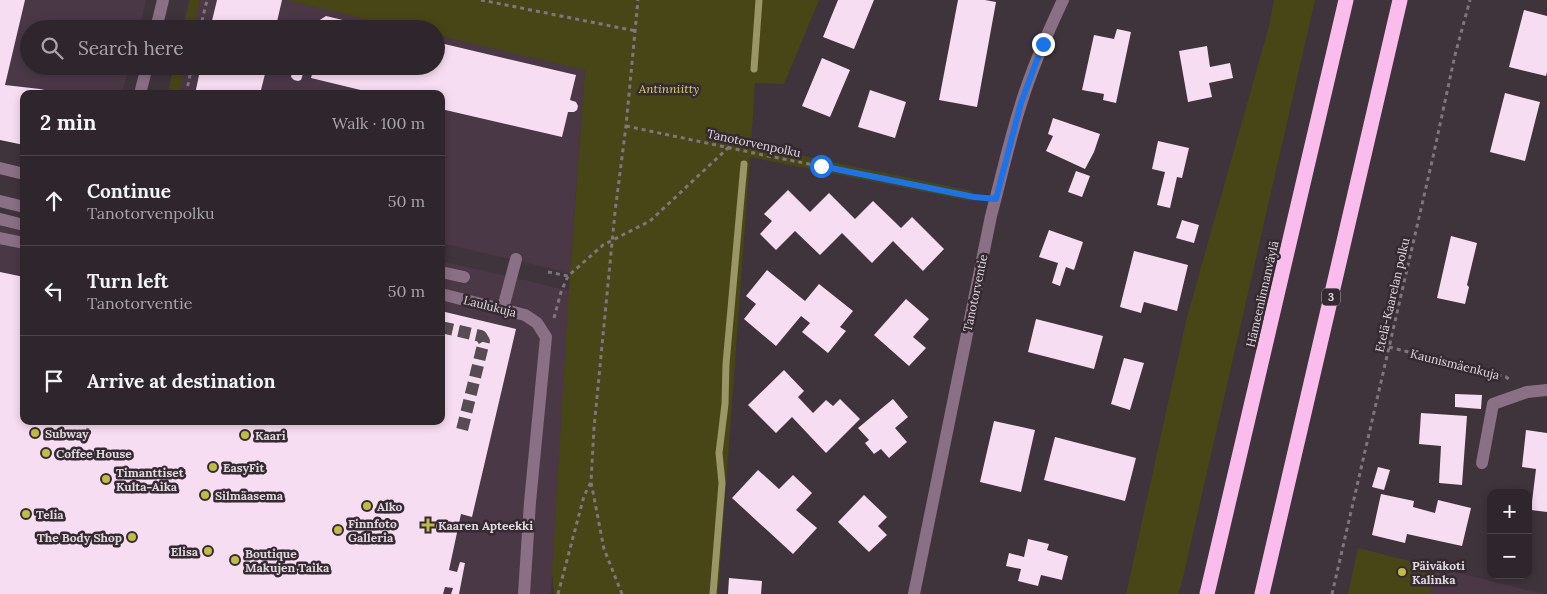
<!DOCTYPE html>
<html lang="en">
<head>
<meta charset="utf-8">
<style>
	body { margin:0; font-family:Lora,serif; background:#372e35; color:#f1f3f6 }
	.controls { position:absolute; right:15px; bottom:15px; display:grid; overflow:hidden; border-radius:10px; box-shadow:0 2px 8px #0003 }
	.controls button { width:45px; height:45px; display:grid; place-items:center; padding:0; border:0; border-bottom:1px solid #4a4349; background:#2f262d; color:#f1f3f6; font:25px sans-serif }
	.stop { position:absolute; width:15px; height:15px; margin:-11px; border:4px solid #1a73e8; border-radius:50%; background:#fff }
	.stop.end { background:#1a73e8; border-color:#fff; box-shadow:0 1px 5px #0008 }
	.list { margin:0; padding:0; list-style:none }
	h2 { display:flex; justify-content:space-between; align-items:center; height:65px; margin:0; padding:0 20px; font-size:21px }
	h2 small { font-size:16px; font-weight:400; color:#a7a5aa }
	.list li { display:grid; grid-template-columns:32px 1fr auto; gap:15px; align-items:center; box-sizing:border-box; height:90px; padding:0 20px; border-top:1px solid #4a4349 }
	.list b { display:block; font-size:19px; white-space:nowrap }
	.list p { margin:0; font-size:16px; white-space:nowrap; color:#a7a5aa }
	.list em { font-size:16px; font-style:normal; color:#a7a5aa }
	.icon { flex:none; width:28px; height:28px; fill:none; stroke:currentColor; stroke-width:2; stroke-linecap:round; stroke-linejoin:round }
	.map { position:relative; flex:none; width:1547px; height:594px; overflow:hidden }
	.search { position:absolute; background:#2f262d; box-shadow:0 2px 8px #0003; left:20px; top:20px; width:425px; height:55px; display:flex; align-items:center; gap:12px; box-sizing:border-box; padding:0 18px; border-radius:28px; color:#a7a5aa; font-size:19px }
	.panel { position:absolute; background:#2f262d; box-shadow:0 2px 8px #0003; left:20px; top:90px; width:425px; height:335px; border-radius:10px }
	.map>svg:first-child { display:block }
</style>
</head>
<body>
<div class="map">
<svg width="1547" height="594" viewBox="0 0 1547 594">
	<rect width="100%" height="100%" fill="#3f333c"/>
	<path fill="#4a3846" d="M0,0H146L139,29H29V66H129L122,94H24V145L0,140Z
		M189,0H289L290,1L409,29H182Z
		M436,35L585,69L570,273L441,243V94H167L174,66H436Z
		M0,213L24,219V421H441V261L571,291L551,594H0Z
		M1358,548L1535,592L1547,594H1348Z"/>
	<path fill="#484616" d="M190,0H200L194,29H183Z
		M289,0H819L784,84L755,83L751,145L972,191L970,201L750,157L718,594H554L552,572L570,273L585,70L436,35V29H409L289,1Z
		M1274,0H1315L1181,586L1178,594H1126L1187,317L1269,26Z
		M174,66H185L179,94H168Z
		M1358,548L1436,568L1430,594H1348Z"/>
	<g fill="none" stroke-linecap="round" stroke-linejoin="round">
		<path stroke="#9a9665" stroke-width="7" d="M754,69L759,0
			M713,594L722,483L719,453L725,404L726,364L744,164"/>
	</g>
	<path fill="#f7ddf1" d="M0,0H25L5,85L40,89L58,93L24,94V145L0,140Z
		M217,0H282L276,26L279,27L280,23L300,29H210Z
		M838,0H874L854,49L823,37Z
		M958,0H985L996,2L977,107L939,100Z
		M1524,10L1547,16V72L1546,76L1509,67Z
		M326,16L376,28V29H306Z
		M1117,29L1131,32L1116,103L1103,100L1104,94L1082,90L1094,35L1114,39Z
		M436,42L576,75L570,100L576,102L578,106L577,110L574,112H568L562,137L441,109V94H377L311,78L313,70L305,68L301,80L298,81L294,80L291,77L293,66H436Z
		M1207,46L1210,67L1230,63L1233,78L1209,83L1212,97L1188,102L1179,51Z
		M822,58L850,70L830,117L802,106Z
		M201,66H267L260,94H195Z
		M870,90L906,102L895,138L858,127Z
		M1505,93L1540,102L1525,161L1490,152Z
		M1053,118L1100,134L1094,152L1085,169L1046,151L1053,136L1048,134Z
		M1158,141L1189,148L1182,178L1177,177L1170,208L1157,205L1165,172L1152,169Z
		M1076,171L1090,176L1082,197L1068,192Z
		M788,190L810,212L829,193L855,219L873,201L901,228L912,217L944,249L923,271L893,241L872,263L842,233L820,255L795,231L776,250L760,234L772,221L764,214Z
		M1182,220L1199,225L1194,243L1176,238Z
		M1049,230L1083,242L1074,270L1066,267L1060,286L1052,283L1058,263L1039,257Z
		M1451,236L1477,243L1467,285L1469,287L1465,304L1437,298Z
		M1134,251L1188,265L1177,311L1144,302L1141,313L1120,307Z
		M767,270L805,301L819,284L853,311L840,327L846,331L828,353L802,332L810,323L801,316L776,346L744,319L756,304L746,296Z
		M0,272L24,277V421H441V311L516,329L472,517L461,514L449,570L457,572L460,562L465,563L459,594H451L453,588L445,587L443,594H0Z
		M906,299L929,319L913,337L926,348L909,366L874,335Z
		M1036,319L1103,336L1094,369L1028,352Z
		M1124,358L1144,363L1130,410L1111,404Z
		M784,370L804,391L798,397L813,413L826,400L833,406L840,399L860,419L826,453L792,417L776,433L748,405Z
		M1455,394L1482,395L1481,409L1455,407Z
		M893,399L908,417L895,428L907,442L889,458L881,449L874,454L865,443L869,440L858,428Z
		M1421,413L1467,416L1462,485L1439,483L1441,446L1419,444Z
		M994,421L1035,430L1021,492L980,482Z
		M1526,430L1547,433V512L1531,510L1536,469L1522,467Z
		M1055,437L1136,458L1125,501L1044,480Z
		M1378,467L1390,470L1384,490L1372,487Z
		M758,470L779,489L793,475L812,493L796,510L817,528L793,554L732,498Z
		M1381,494L1414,501L1413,507L1435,513L1438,500L1471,508L1462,546L1407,534L1405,543L1372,535Z
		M864,495L887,517L878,526L887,535L869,552L838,522Z
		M1028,539L1049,544L1047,550L1068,556L1062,580L1041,575L1038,586L1018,581L1021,569L1006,566L1009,553L1024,557Z
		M729,578L762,581L761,594H728Z"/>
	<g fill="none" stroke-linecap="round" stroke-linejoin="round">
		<path stroke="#574c54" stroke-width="12" stroke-dasharray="12 6" stroke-linecap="butt" d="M441,327L481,336L484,341L461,434"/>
		<path stroke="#80757d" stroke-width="3" stroke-dasharray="4 4" stroke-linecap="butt" d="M481,0L636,31
			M200,29L207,0
			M186,94L192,66
			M626,126L768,156L979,197
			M548,272L568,276L603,245L650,221L729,147
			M554,318L561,292L568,276
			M1389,347L1506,377L1510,380
			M87,432L90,421
			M558,594L584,496L591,482
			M622,594L604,549L591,482L594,428L615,212L626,126L638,0
			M1332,594L1433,157L1455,55L1470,0"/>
		<path stroke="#8a7084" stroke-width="12" d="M156,29L163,0
			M140,94L147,66
			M0,168L24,174
			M0,201L24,207
			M0,219L24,225
			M0,238L24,243
			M441,272L464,277
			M441,294L525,315L537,323L546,337L530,502L524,594
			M503,308L516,259
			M1482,463L1493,404L1527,392L1547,390
			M914,594L991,216C1001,179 1009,141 1021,104C1032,68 1047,34 1063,0"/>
		<path stroke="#fabced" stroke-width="15" d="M1207,594L1346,0
			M1262,594L1400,0"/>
	</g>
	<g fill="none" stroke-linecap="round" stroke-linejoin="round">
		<path stroke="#1a73e8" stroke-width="6" d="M821,166L974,197L996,199L1021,103L1043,44"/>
	</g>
	<g fill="#c1bd40" stroke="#352932" stroke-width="2">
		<circle cx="35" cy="433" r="5"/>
		<circle cx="245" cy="435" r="5"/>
		<circle cx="46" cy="453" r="5"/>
		<circle cx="213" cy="467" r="5"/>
		<circle cx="106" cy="479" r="5"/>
		<circle cx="205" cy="495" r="5"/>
		<circle cx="367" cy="506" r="5"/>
		<circle cx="26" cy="514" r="5"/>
		<path d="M425.5 517.5h5v5h5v5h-5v5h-5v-5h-5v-5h5z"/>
		<circle cx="338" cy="530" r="5"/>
		<circle cx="132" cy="537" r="5"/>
		<circle cx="208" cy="551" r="5"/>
		<circle cx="235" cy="560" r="5"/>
		<circle cx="1402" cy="572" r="5"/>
	</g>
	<g text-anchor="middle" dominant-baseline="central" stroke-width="5" stroke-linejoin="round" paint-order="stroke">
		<rect fill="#352932" stroke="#ada4aa" stroke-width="1" x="1322" y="288.5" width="18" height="17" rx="4"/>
		<g font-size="11" font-weight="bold" fill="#e0d8de">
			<text x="1331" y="297">3</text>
		</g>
		<g font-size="12" font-style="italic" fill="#d9d670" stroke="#352932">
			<text x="669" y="88">Antinniitty</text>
		</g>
		<g font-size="12" fill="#e0d8de" stroke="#352932">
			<text transform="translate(754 143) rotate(12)">Tanotorvenpolku</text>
			<text transform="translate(975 293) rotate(-78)">Tanotorventie</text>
			<text transform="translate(1262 294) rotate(-77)">Hämeenlinnanväylä</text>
			<text transform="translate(1392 295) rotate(-77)">Etelä-Kaarelan polku</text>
			<text transform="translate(490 306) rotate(14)">Laulukuja</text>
			<text transform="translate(1455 364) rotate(14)">Kaunismäenkuja</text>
		</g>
		<g font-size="12" font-weight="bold" fill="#e0d8de" stroke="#352932" text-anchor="start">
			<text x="45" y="433">Subway</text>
			<text x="255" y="435">Kaari</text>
			<text x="56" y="453">Coffee House</text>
			<text x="223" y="467">EasyFit</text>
			<text x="116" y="472">Timanttiset<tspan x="116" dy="14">Kulta-Aika</tspan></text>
			<text x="215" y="495">Silmäasema</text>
			<text x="377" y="506">Alko</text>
			<text x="36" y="514">Telia</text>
			<text x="348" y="523">Finnfoto<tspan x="348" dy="14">Galleria</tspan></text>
			<text x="438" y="525">Kaaren Apteekki</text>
			<text x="122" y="537" text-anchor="end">The Body Shop</text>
			<text x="198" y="551" text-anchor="end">Elisa</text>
			<text x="245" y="553">Boutique<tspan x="245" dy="14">Makujen Taika</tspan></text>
			<text x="1412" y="565">Päiväkoti<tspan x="1412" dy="14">Kalinka</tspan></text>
		</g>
	</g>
</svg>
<div class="controls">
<button>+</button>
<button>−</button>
</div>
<div class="stop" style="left:821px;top:166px"></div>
<div class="stop end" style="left:1043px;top:44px"></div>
<div class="search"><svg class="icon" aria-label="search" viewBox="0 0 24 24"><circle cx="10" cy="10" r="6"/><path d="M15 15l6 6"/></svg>Search here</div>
<section class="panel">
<h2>2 min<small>Walk · 100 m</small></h2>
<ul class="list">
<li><svg class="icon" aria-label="ahead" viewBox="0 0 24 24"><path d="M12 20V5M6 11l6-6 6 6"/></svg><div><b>Continue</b><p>Tanotorvenpolku</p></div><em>50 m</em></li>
<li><svg class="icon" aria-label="left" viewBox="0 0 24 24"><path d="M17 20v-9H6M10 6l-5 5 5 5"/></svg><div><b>Turn left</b><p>Tanotorventie</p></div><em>50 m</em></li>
<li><svg class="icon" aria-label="arrive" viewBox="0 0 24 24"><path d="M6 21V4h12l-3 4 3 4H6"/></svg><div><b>Arrive at destination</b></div></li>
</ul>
</section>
</div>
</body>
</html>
